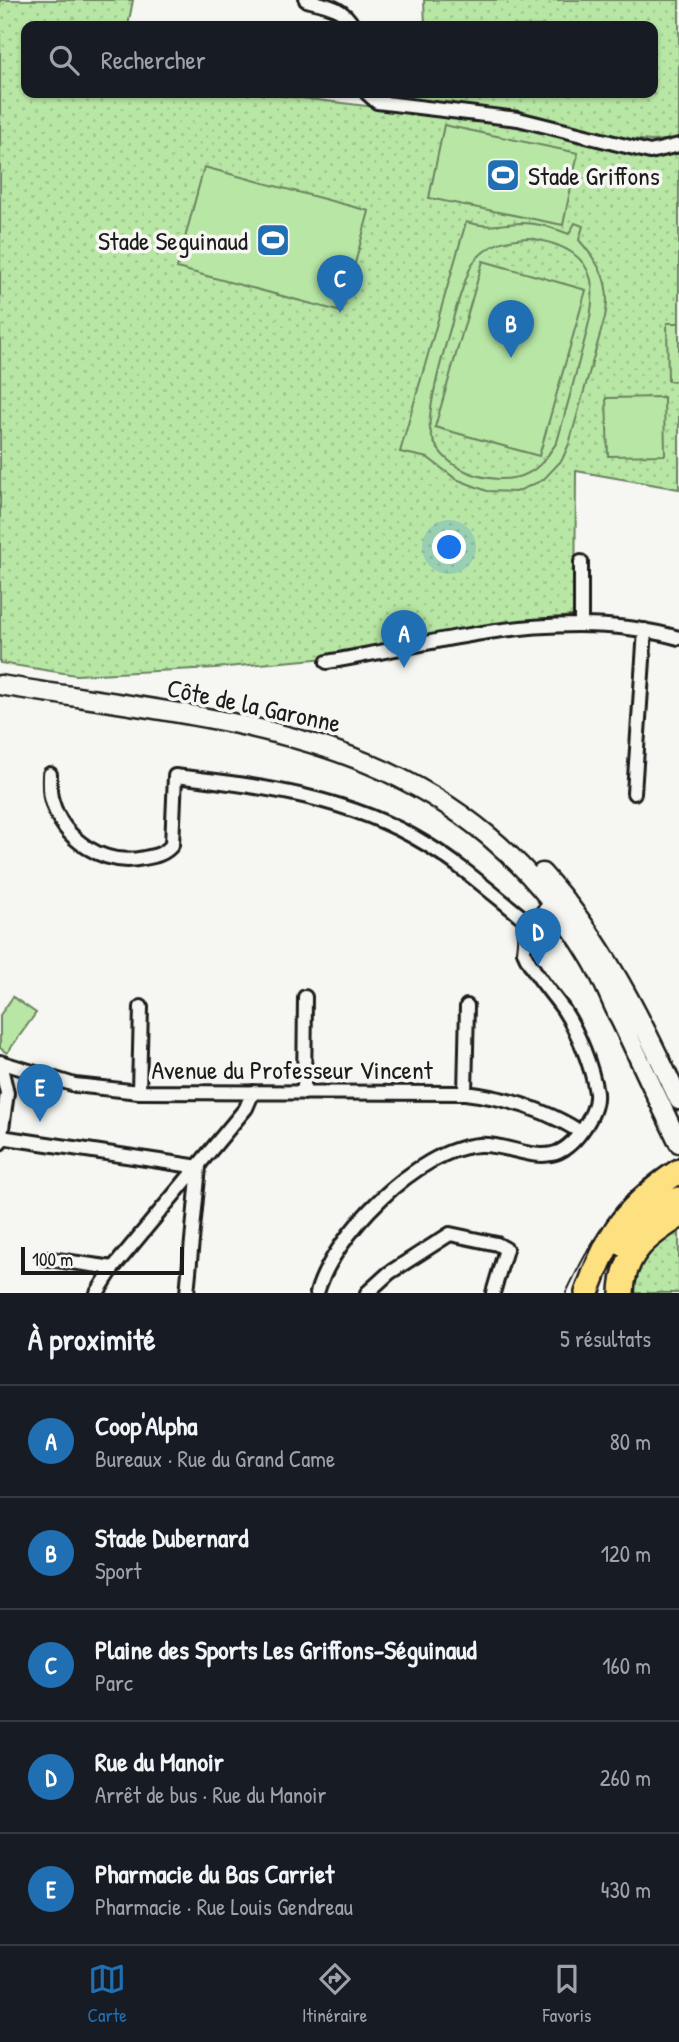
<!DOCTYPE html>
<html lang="fr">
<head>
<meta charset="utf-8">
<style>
	body { margin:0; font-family:"Patrick Hand",sans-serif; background:#20242c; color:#f1f3f6 }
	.scale { position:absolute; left:21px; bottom:18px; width:163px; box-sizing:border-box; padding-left:7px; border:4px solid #1c1c1c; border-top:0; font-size:19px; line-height:24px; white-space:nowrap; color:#1c1c1c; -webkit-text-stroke:5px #f6f6f2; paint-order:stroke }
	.you { position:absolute; left:450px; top:548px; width:24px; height:24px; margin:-18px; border:5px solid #fff; border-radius:50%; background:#1a73e8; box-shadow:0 0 0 10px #1a73e833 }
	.badge { display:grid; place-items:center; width:46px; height:46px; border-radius:50%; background:#1f6fb2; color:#fff; font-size:23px; font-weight:700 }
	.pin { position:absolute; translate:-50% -58px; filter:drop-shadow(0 2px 4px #0008) }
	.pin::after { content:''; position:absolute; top:37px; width:24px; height:21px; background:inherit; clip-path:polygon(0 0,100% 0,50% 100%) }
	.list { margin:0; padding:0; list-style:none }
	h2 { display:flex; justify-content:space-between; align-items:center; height:91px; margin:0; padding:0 28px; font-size:30px }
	h2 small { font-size:23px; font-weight:400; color:#9ea1a6 }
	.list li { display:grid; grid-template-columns:46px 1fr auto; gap:21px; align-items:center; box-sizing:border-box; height:112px; padding:0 28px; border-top:2px solid #363941 }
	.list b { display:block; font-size:26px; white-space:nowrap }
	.list p { margin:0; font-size:23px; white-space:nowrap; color:#9ea1a6 }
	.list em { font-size:23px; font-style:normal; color:#9ea1a6 }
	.icon { flex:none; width:38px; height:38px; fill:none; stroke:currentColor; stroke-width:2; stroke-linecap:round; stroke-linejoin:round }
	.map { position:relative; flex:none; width:679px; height:1293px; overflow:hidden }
	.search { position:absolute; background:#171b24; box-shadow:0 2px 5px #0004; left:21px; right:21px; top:21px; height:77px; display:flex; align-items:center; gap:18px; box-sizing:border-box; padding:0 24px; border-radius:14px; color:#9ea1a6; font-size:26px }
	.sheet { height:651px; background:#171b24 }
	nav { display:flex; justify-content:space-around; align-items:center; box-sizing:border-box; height:98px; border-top:2px solid #363941; background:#171b24; font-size:19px; color:#9ea1a6 }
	nav a { display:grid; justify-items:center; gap:4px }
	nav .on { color:#1f6fb2 }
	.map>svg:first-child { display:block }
</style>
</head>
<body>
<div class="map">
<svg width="679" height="1293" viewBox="0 0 679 1293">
	<defs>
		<pattern id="grass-dots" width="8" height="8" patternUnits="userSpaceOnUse" patternTransform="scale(1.75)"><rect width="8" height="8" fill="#b8e7a5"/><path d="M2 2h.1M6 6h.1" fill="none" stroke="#9ec68d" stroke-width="1.8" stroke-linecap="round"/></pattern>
	</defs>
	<rect width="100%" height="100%" fill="#f6f6f2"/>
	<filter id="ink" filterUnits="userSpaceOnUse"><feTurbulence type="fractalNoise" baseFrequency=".0143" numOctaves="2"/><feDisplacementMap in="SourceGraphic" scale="14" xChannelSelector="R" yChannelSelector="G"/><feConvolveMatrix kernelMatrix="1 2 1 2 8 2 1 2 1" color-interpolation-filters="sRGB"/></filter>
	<g filter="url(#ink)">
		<path fill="url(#grass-dots)" stroke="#6a8260" stroke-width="2" d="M0,0H133L128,26H26V93H260L375,107L397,93H653V26H425L424,0H679V139L651,141L527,128L630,154H679V489L576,471L575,615L327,658L215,668L76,675L0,663Z
			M679,1228V1293H630L644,1253Z"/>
		<path fill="#b8e7a5" stroke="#6a8260" stroke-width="2" fill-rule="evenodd" d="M444,125L578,153L563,225L429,198Z
			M204,167L369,211L342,312L177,268Z
			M466,222C493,229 496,224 521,223C538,223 553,228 569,234L575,223L583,226L579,240C600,264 612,285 605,317L569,444L562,460L543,480L516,492L487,491L456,479L428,458L400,452ZM529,238C609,251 597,296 580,357C573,385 565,414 557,442C549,454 539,470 524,475C490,488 436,468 430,429C426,404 460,290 472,264C487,244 505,239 529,238Z
			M483,261L586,290L539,456L435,427Z
			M667,323H679V381H668Z
			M664,397L665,455L608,456L606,398Z
			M13,997L36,1013L7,1053L0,1048V1015Z"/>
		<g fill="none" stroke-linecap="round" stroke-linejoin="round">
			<g stroke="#1c1c1c" stroke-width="18">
				<path id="minor" d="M306,0C326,5 343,7 353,26
					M367,93L377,102L518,119L650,152L679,145
					M581,562V624
					M327,662C442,642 563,605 679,638
					M50,774C50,782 49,793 52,801C63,840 104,867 144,858C155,856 165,854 172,845L175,776C261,786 350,797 426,844C463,866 497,898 532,925
					M634,793L645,630
					M0,1062L75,1085L139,1092L465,1093C507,1098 544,1109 579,1131
					M0,1063L7,1093L0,1143
					M139,1092L141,1007
					M304,1093L305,997
					M465,1093L467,1006
					M1,1137L199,1167L187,1293
					M43,1258L113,1268
					M97,1293L113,1268L246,1108L253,1092
					M317,1293C333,1236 417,1149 479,1145C503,1143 529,1159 552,1154C573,1150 598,1114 596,1093C592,1066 578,1032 563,1009C550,991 533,973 524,952L526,932L548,906L556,903
					M367,1293L389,1273L450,1234L497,1244L506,1249L493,1293"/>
			</g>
			<g stroke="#1c1c1c" stroke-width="23">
				<path id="secondary" d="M0,685C236,724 452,728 590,957C602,976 610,999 620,1019C640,1060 659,1102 679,1143
					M542,873C602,938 642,1020 679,1100"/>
			</g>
			<g stroke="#1c1c1c" stroke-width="28">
				<path id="motorway" d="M621,1243L638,1223L679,1199
					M587,1293C608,1234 626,1205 679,1171
					M622,1293C623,1253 647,1236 679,1216"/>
			</g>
			<use href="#minor" stroke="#f6f6f2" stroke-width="12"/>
			<use href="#secondary" stroke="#f6f6f2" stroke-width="18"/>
			<use href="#motorway" stroke="#fde080" stroke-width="23"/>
			<path stroke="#1c1c1c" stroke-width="2" d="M566,1293C597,1229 617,1196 679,1156"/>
		</g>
	</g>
	<defs>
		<g id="stadium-square" transform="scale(1.75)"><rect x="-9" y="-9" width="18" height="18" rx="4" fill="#1f6fb2" stroke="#f6f6f2"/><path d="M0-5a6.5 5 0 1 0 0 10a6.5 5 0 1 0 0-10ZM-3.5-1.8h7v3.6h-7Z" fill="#fff"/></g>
	</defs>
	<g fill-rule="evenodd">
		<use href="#stadium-square" x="503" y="175"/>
		<use href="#stadium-square" x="273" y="240"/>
	</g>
	<g text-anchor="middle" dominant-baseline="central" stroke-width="7" stroke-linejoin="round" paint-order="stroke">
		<g font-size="26" fill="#1c1c1c" stroke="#f6f6f2" text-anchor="start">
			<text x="528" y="175">Stade Griffons</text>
			<text x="248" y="240" text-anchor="end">Stade Seguinaud</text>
		</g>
		<g font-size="26" fill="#1c1c1c" stroke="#f6f6f2">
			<text transform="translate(254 705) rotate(12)">Côte de la Garonne</text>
			<text x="292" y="1069">Avenue du Professeur Vincent</text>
		</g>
	</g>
</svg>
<div class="scale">100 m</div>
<div class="you"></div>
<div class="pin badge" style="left:404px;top:668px">A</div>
<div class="pin badge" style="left:511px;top:358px">B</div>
<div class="pin badge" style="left:340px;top:313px">C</div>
<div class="pin badge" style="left:538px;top:966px">D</div>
<div class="pin badge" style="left:40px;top:1122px">E</div>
<div class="search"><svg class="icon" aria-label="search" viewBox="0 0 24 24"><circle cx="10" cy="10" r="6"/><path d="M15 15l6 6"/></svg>Rechercher</div>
</div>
<section class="sheet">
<h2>À proximité<small>5 résultats</small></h2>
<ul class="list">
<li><span class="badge">A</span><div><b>Coop'Alpha</b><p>Bureaux · Rue du Grand Came</p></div><em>80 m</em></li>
<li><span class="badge">B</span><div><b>Stade Dubernard</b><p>Sport</p></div><em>120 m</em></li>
<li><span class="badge">C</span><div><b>Plaine des Sports Les Griffons-Séguinaud</b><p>Parc</p></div><em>160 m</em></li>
<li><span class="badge">D</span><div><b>Rue du Manoir</b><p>Arrêt de bus · Rue du Manoir</p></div><em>260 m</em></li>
<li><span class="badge">E</span><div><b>Pharmacie du Bas Carriet</b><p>Pharmacie · Rue Louis Gendreau</p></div><em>430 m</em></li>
</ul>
</section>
<nav>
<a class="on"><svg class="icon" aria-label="map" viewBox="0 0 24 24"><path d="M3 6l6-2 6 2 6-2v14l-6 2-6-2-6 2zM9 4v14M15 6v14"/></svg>Carte</a>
<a><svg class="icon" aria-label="directions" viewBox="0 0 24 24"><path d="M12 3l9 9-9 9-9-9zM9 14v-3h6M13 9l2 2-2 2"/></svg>Itinéraire</a>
<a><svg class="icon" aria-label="saved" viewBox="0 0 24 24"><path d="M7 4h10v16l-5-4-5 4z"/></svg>Favoris</a>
</nav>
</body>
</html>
